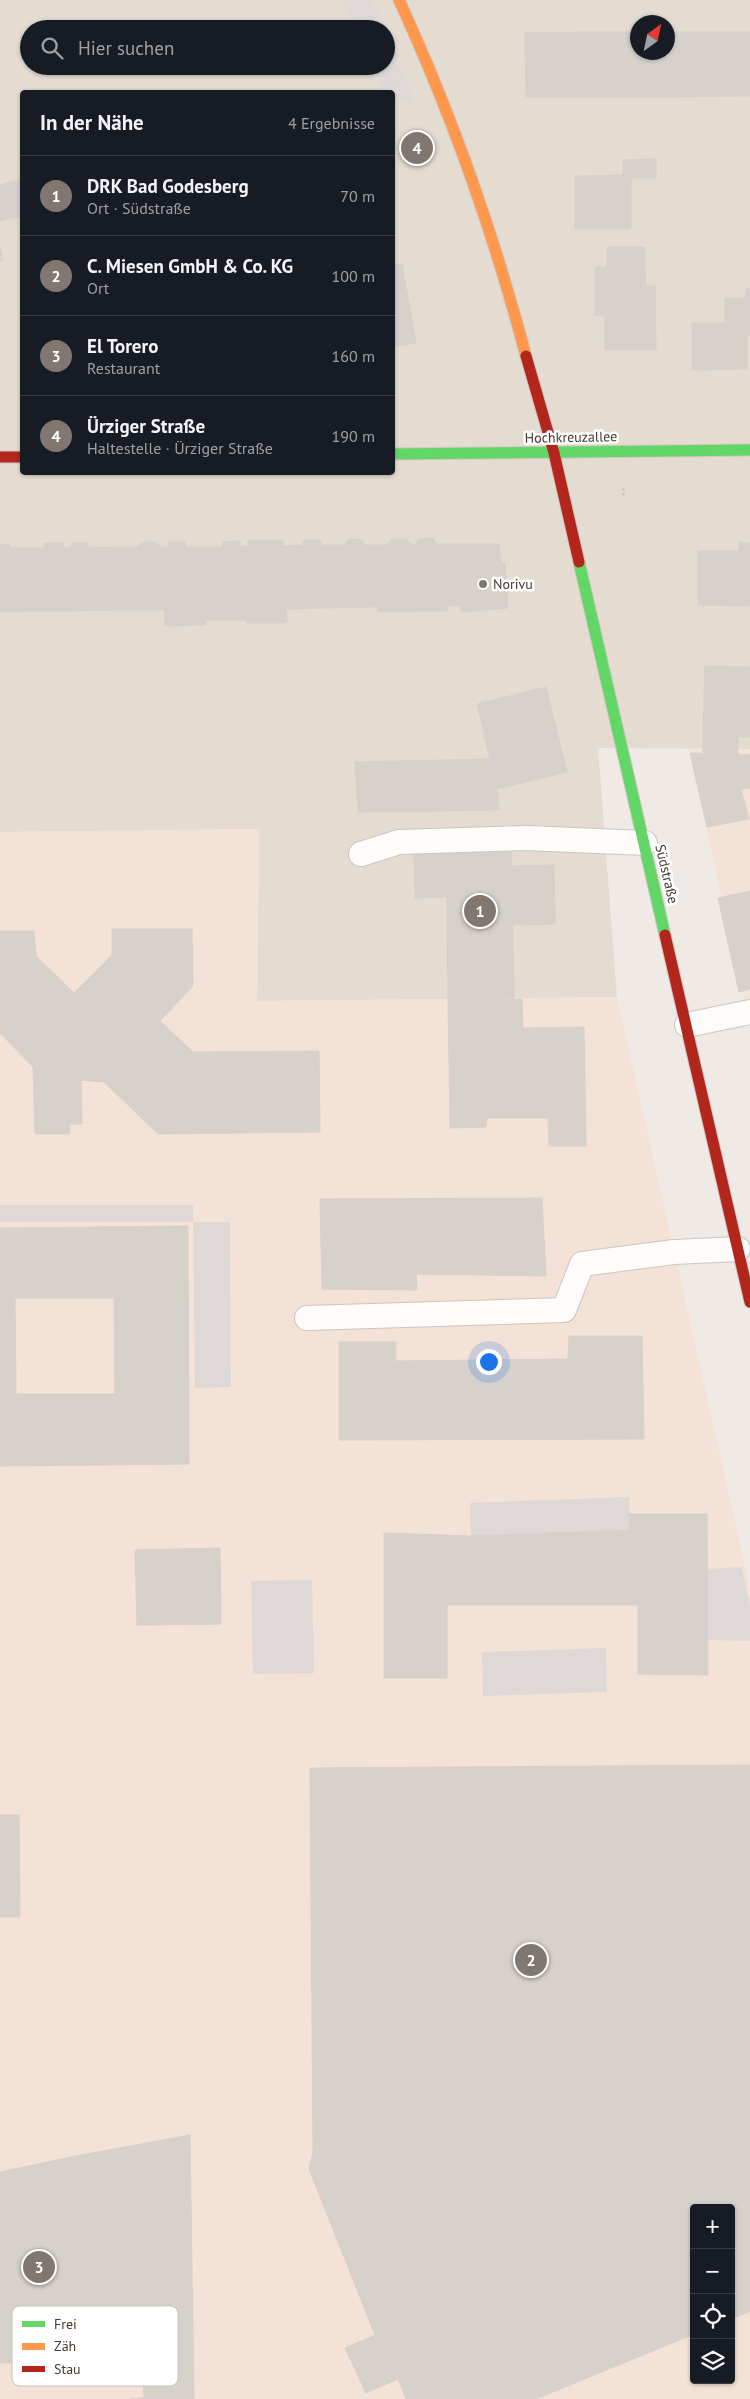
<!DOCTYPE html>
<html lang="de">
<head>
<meta charset="utf-8">
<style>
	body { margin:0; font-family:"PT Sans",sans-serif; background:#242831; color:#f1f3f6 }
	.controls { position:absolute; right:15px; bottom:15px; display:grid; overflow:hidden; border-radius:5px; box-shadow:0 1px 4px #0004 }
	.controls button { width:45px; height:45px; display:grid; place-items:center; padding:0; border:0; border-bottom:1px solid #363941; background:#171b24; color:#f1f3f6; font:25px sans-serif }
	.compass { position:absolute; left:630px; top:15px; width:45px; height:45px; border-radius:50%; background:#171b24; box-shadow:0 1px 4px #0004; rotate:33deg }
	.you { position:absolute; left:488px; top:1361px; width:18px; height:18px; margin:-12px; border:4px solid #fff; border-radius:50%; background:#1a73e8; box-shadow:0 0 0 8px #1a73e833 }
	.badge { display:grid; place-items:center; width:32px; height:32px; border-radius:50%; background:#807770; color:#fff; font-size:16px; font-weight:700 }
	.pin { position:absolute; translate:-50% -50%; border:2px solid #fff; box-shadow:0 1px 5px #0006 }
	.list { margin:0; padding:0; list-style:none }
	h2 { display:flex; justify-content:space-between; align-items:center; height:65px; margin:0; padding:0 20px; font-size:21px }
	h2 small { font-size:16px; font-weight:400; color:#9ea1a6 }
	.list li { display:grid; grid-template-columns:32px 1fr auto; gap:15px; align-items:center; box-sizing:border-box; height:80px; padding:0 20px; border-top:1px solid #363941 }
	.list b { display:block; font-size:19px; white-space:nowrap }
	.list p { margin:0; font-size:16px; white-space:nowrap; color:#9ea1a6 }
	.list em { font-size:16px; font-style:normal; color:#9ea1a6 }
	.icon { flex:none; width:28px; height:28px; fill:none; stroke:currentColor; stroke-width:2; stroke-linecap:round; stroke-linejoin:round }
	.map { position:relative; flex:none; width:750px; height:2399px; overflow:hidden }
	.search { position:absolute; background:#171b24; box-shadow:0 1px 4px #0004; left:20px; top:20px; width:375px; height:55px; display:flex; align-items:center; gap:12px; box-sizing:border-box; padding:0 18px; border-radius:28px; color:#9ea1a6; font-size:19px }
	.panel { position:absolute; background:#171b24; box-shadow:0 1px 4px #0004; left:20px; top:90px; width:375px; height:385px; border-radius:5px }
	.map>svg:first-child { display:block }
</style>
</head>
<body>
<div class="map">
<svg width="750" height="2399" viewBox="0 0 750 2399">
	<rect width="100%" height="100%" fill="#efeae5"/>
	<path fill="#e4dbd1" fill-rule="evenodd" d="M0,0H750V749L598,748L617,997L257,1001L259,829L0,832ZM638,22H668V52H638ZM29,29H386V66H29ZM22,92H392V472H22Z"/>
	<path fill="#f4e2d6" fill-rule="evenodd" d="M689,749H750V1025Z
		M259,829L257,1001L617,997L750,1588V2399H0V832ZM694,2208H731V2380H694Z"/>
	<path fill="#ded9d6" d="M343,0H372L386,29H357Z
		M386,31L417,107L393,96L392,92H384L373,66H386Z
		M0,1205H193V1222H230L231,1387L195,1388L193,1222H0Z
		M629,1497L630,1530L471,1536L470,1503Z
		M742,1567L750,1607V1641L708,1640V1569Z
		M312,1580L314,1673L253,1674L251,1581Z
		M606,1648L607,1692L483,1696L482,1652Z"/>
	<path fill="#d7d1cc" stroke="#d7d0cb" fill-rule="evenodd" d="M588,32H638V52H651V97H526L525,33Z
		M668,32H750V96L651,97V52H668Z
		M656,159V178H630L631,175L623,176V160Z
		M631,175V229H575V176Z
		M22,180V216L0,221V185Z
		M0,246L3,260L0,261Z
		M607,247H645V267L607,266Z
		M402,264L416,343L392,347V266Z
		M595,267H645L646,286H655L656,350H605V315H595Z
		M746,289H750V335H746Z
		M725,298H746L747,323H725Z
		M692,323H747V369L692,370Z
		M433,538L437,544H457L461,606H447V611H413V545H416L419,539Z
		M349,539L362,540L365,545H370L371,607L325,608L323,545H344Z
		M392,539H406L413,545V611L378,612V607H371L370,545H387Z
		M283,540V546H285L287,623H247L246,546H248V541Z
		M303,540H321V546L323,545L325,608L286,609L285,546L303,545Z
		M240,541V546H246L247,620H205V547H223V542Z
		M143,542H156L160,547H164L166,610H116V547H137Z
		M168,542H185V547H205L206,625L165,626L164,547H168Z
		M739,542L750,543V606L698,605V551H739Z
		M44,543H63V548H65L67,611H25L26,548H45Z
		M73,543H86L89,548L116,547V610L67,611L65,548H70Z
		M9,544L12,548H26L25,611L0,612V545Z
		M457,544H499L501,563H505L508,608L461,612Z
		M705,666L750,667V737L703,736Z
		M546,687L567,772L497,789L477,704Z
		M703,736L738,737V755L703,754Z
		M690,753L750,755V788L741,789L749,819L707,827Z
		M490,759L497,789L499,810L358,812L355,762Z
		M511,846L514,998L448,1000L447,897L415,898L414,847Z
		M554,865L555,924L513,925L511,866Z
		M750,891V989L739,992L718,898Z
		M112,929H192L193,986L160,1021L193,1052L319,1051L320,1132L158,1134L104,1082L81,1080L82,1124H69L70,1134H35L33,1067L0,1033V931H34L36,956L74,993L112,955Z
		M522,999L523,1028L584,1027L586,1146H549L548,1118H487L486,1127L450,1128L448,1000Z
		M542,1198L546,1276L416,1274L417,1290L322,1289L320,1199Z
		M188,1226L189,1464L0,1466V1228ZM15,1298H114L115,1394H16Z
		M569,1336H642L644,1439L339,1440V1342H396V1361L568,1359Z
		M629,1514H707L708,1675L638,1674V1605H447V1678H384V1533L471,1536L630,1530Z
		M220,1548L221,1624L137,1625L135,1550Z
		M750,1765V2311L731,2319V2208H694V2334L536,2399H406L398,2379L366,2393L345,2348L375,2335L309,2169L313,2152L310,1768Z
		M0,1815H19L20,1917H0Z
		M190,2135L194,2399L144,2398L143,2362H79L76,2156Z
		M76,2156L79,2362L0,2363V2172Z
		M144,2398L194,2399H129Z"/>
	<g fill="none" stroke-linecap="round" stroke-linejoin="round">
		<g stroke="#cbc6c1" stroke-width="26">
			<path id="lane" d="M361,854L399,842L526,838L645,843
				M687,1025L750,1012
				M307,1318L564,1310L582,1264L674,1252L738,1249"/>
		</g>
		<g stroke="#d0c7bc" stroke-width="13">
			<path id="fast" d="M392,454L750,450
				M579,562L665,935"/>
		</g>
		<g stroke="#d0c7bc" stroke-width="13">
			<path id="slow" d="M399,0C453,117 493,231 526,356"/>
		</g>
		<g stroke="#d0c7bc" stroke-width="13">
			<path id="jam" d="M526,356L554,453L579,562
				M0,457H22
				M665,935L750,1302"/>
		</g>
		<path stroke="#cdc9c5" stroke-width="3" stroke-dasharray="2.5 2.5" stroke-linecap="butt" d="M623,488L624,498"/>
		<use href="#lane" stroke="#fdfcfb" stroke-width="24"/>
		<use href="#fast" stroke="#63d668" stroke-width="11"/>
		<use href="#slow" stroke="#ff974d" stroke-width="11"/>
		<use href="#jam" stroke="#b3261e" stroke-width="11"/>
	</g>
	<circle fill="#807770" stroke="#fff" stroke-width="2" cx="483" cy="584" r="5"/>
	<g text-anchor="middle" dominant-baseline="central" stroke-width="5" stroke-linejoin="round" paint-order="stroke">
		<g font-size="14" fill="#443931" stroke="#fff">
			<text transform="translate(571 437) rotate(-1)">Hochkreuzallee</text>
			<text transform="translate(667 874) rotate(77)">Südstraße</text>
		</g>
		<g font-size="14" fill="#443931" stroke="#fff" text-anchor="start">
			<text x="493" y="584">Norivu</text>
		</g>
	</g>
	<rect x="12" y="2306" width="166" height="80" rx="8" fill="#fff" stroke="#c7c4c1" stroke-width="1"/>
	<rect x="22" y="2321" width="23" height="6" fill="#63d668"/>
	<rect x="22" y="2343" width="23" height="7" fill="#ff974d"/>
	<rect x="22" y="2366" width="23" height="6" fill="#b3261e"/>
	<g font-size="14" fill="#443931">
		<text x="54" y="2329">Frei</text>
		<text x="54" y="2351">Zäh</text>
		<text x="54" y="2374">Stau</text>
	</g>
</svg>
<div class="controls">
<button>+</button>
<button>−</button>
<button><svg class="icon" aria-label="locate" viewBox="0 0 24 24"><circle cx="12" cy="12" r="6"/><path d="M12 2v4M12 18v4M2 12h4M18 12h4"/></svg></button>
<button><svg class="icon" aria-label="layers" viewBox="0 0 24 24"><path d="M12 4l9 5-9 5-9-5zM3 14l9 5 9-5"/></svg></button>
</div>
<svg class="compass" viewBox="-18 -18 36 36"><path d="M0-13l5 13h-10z" fill="#e53935"/><path d="M0 13l5-13h-10z" fill="#9ea1a6"/></svg>
<div class="you"></div>
<div class="pin badge" style="left:480px;top:911px">1</div>
<div class="pin badge" style="left:531px;top:1960px">2</div>
<div class="pin badge" style="left:39px;top:2267px">3</div>
<div class="pin badge" style="left:417px;top:148px">4</div>
<div class="search"><svg class="icon" aria-label="search" viewBox="0 0 24 24"><circle cx="10" cy="10" r="6"/><path d="M15 15l6 6"/></svg>Hier suchen</div>
<section class="panel">
<h2>In der Nähe<small>4 Ergebnisse</small></h2>
<ul class="list">
<li><span class="badge">1</span><div><b>DRK Bad Godesberg</b><p>Ort · Südstraße</p></div><em>70 m</em></li>
<li><span class="badge">2</span><div><b>C. Miesen GmbH &amp; Co. KG</b><p>Ort</p></div><em>100 m</em></li>
<li><span class="badge">3</span><div><b>El Torero</b><p>Restaurant</p></div><em>160 m</em></li>
<li><span class="badge">4</span><div><b>Ürziger Straße</b><p>Haltestelle · Ürziger Straße</p></div><em>190 m</em></li>
</ul>
</section>
</div>
</body>
</html>
